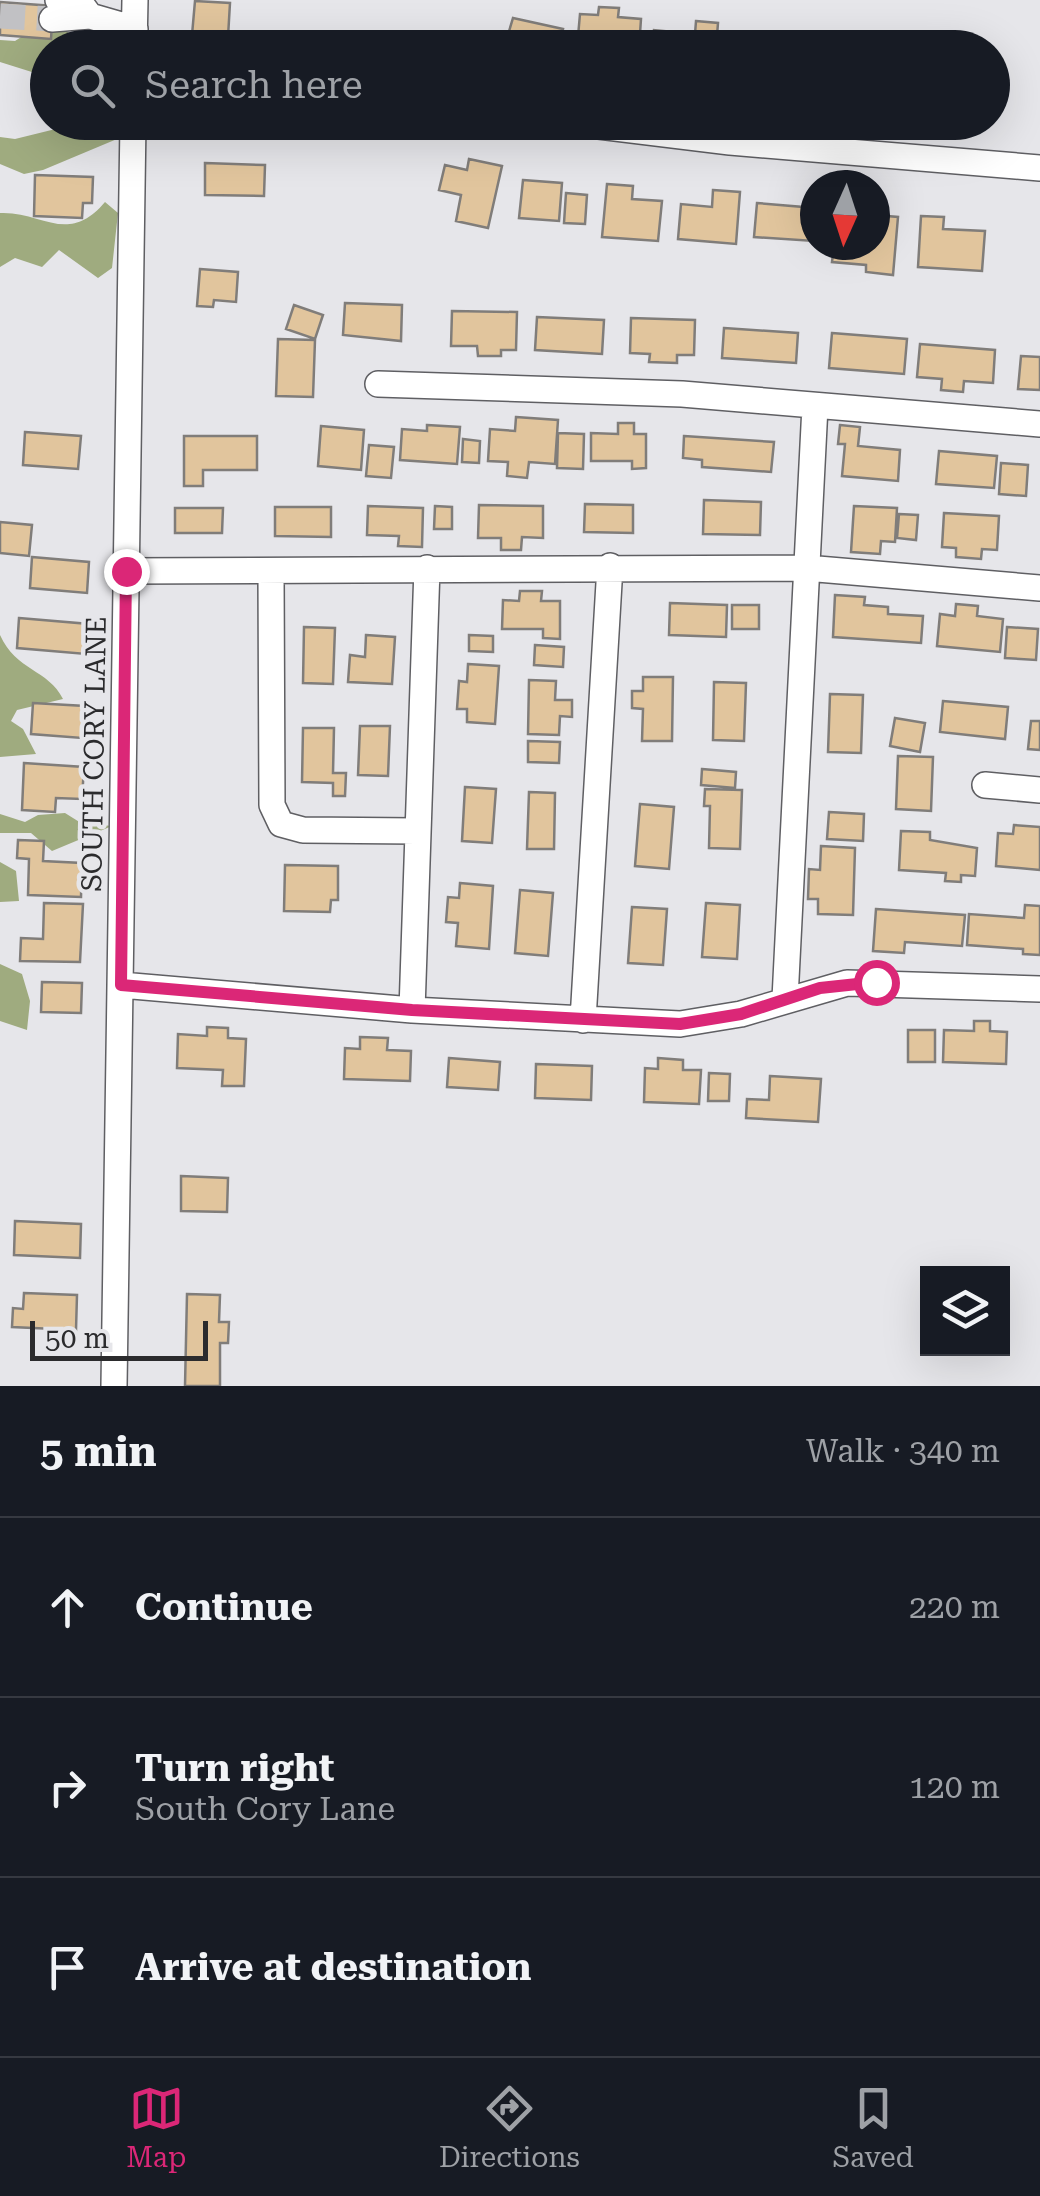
<!DOCTYPE html>
<html lang="en">
<head>
<meta charset="utf-8">
<style>
	body { margin:0; font-family:"Roboto Serif",serif; background:#242831; color:#f1f3f6 }
	.controls { position:absolute; right:30px; bottom:30px; display:grid; overflow:hidden; border-radius:0px; box-shadow:0 10px 40px #0002 }
	.controls button { width:90px; height:90px; display:grid; place-items:center; padding:0; border:0; border-bottom:2px solid #363941; background:#171b24; color:#f1f3f6; font:50px sans-serif }
	.compass { position:absolute; left:800px; top:170px; width:90px; height:90px; border-radius:50%; background:#171b24; box-shadow:0 10px 40px #0002; rotate:183deg }
	.scale { position:absolute; left:30px; bottom:25px; width:178px; box-sizing:border-box; padding-left:10px; border:5px solid #2b2b2d; border-top:0; font-size:28px; line-height:35px; white-space:nowrap; color:#2b2b2d; -webkit-text-stroke:8px #e6e6ea; paint-order:stroke }
	.stop { position:absolute; width:30px; height:30px; margin:-22px; border:8px solid #db2777; border-radius:50%; background:#fff }
	.stop.end { background:#db2777; border-color:#fff; box-shadow:0 2px 10px #0008 }
	.list { margin:0; padding:0; list-style:none }
	h2 { display:flex; justify-content:space-between; align-items:center; height:130px; margin:0; padding:0 40px; font-size:42px }
	h2 small { font-size:32px; font-weight:400; color:#9ea1a6 }
	.list li { display:grid; grid-template-columns:65px 1fr auto; gap:30px; align-items:center; box-sizing:border-box; height:180px; padding:0 40px; border-top:2px solid #363941 }
	.list b { display:block; font-size:38px; white-space:nowrap }
	.list p { margin:0; font-size:32px; white-space:nowrap; color:#9ea1a6 }
	.list em { font-size:32px; font-style:normal; color:#9ea1a6 }
	.icon { flex:none; width:55px; height:55px; fill:none; stroke:currentColor; stroke-width:2; stroke-linecap:round; stroke-linejoin:round }
	.map { position:relative; flex:none; width:1040px; height:1386px; overflow:hidden }
	.search { position:absolute; background:#171b24; box-shadow:0 10px 40px #0002; left:30px; right:30px; top:30px; height:110px; display:flex; align-items:center; gap:25px; box-sizing:border-box; padding:0 35px; border-radius:55px; color:#9ea1a6; font-size:38px }
	.sheet { height:670px; background:#171b24 }
	nav { display:flex; justify-content:space-around; align-items:center; box-sizing:border-box; height:140px; border-top:2px solid #363941; background:#171b24; font-size:28px; color:#9ea1a6 }
	nav a { display:grid; justify-items:center; gap:5px }
	nav .on { color:#db2777 }
	.map>svg:first-child { display:block }
</style>
</head>
<body>
<div class="map">
<svg width="1040" height="1386" viewBox="0 0 1040 1386">
	<rect width="100%" height="100%" fill="#e6e6ea"/>
	<path fill="#9fab7f" d="M34,29H62L94,47L48,48L35,73L0,62V40L15,41Z
		M80,123H119L117,139L43,170L24,174L0,164V137L15,139Z
		M105,202L118,213L112,268L98,278L59,250L42,267L15,258L0,267V213C42,211 68,246 105,202Z
		M0,635C16,671 48,669 63,699L17,710L11,721L23,729L36,754L0,757Z
		M65,813L81,823L112,826L52,851L31,833H0V814L25,822L38,815Z
		M0,862L16,871L19,901L0,902Z
		M0,964L22,974L30,1001L27,1030L0,1021Z"/>
	<path fill="#e1c59d" stroke="#807d7a" stroke-width="2.5" d="M195,1L230,3L228,37L192,35Z
		M0,2L53,6L51,39L0,35Z
		M599,7L619,8L618,17L641,19L639,48H577L580,14L598,15Z
		M513,18L563,29L558,48H504Z
		M696,21L718,23L716,48H653L654,30L695,34Z
		M730,37L790,42L789,48H729Z
		M810,41L871,45V48H809Z
		M469,159L502,166L488,228L456,221L461,195L439,190L445,165L467,170Z
		M205,163L265,165L264,196L205,195Z
		M35,175L93,177L92,203H83L82,218L34,216Z
		M523,180L562,183L559,221L519,218Z
		M607,184L633,186L632,199L662,201L658,241L602,237Z
		M713,190L740,192L736,244L678,239L681,204L712,207Z
		M566,193L587,195L585,224L564,223Z
		M757,203L815,208L814,241L754,237Z
		M875,215L898,217L893,275L866,272V265L832,262L834,245H875Z
		M921,216L944,217L943,229L985,231L982,271L918,267Z
		M200,269L238,272L236,302L214,300L213,307L197,306Z
		M345,303L402,305L401,341L343,335Z
		M294,305L323,315L315,339L286,329Z
		M452,311L517,312L516,350H501V356H478L477,346H451Z
		M537,317L604,320L602,354L535,350Z
		M631,318L695,320L694,355H677V363L649,362L650,354L630,353Z
		M724,328L798,333L796,363L722,358Z
		M832,333L907,339L904,374L829,368Z
		M278,339L315,340L313,397L276,396Z
		M920,344L995,350L993,383L964,381L963,392L941,390L942,379L917,377Z
		M1021,356L1040,357V390L1018,389Z
		M516,417L558,420L555,464L529,462L527,478L507,476L508,462L488,461L490,429L515,431Z
		M618,423H634V434H646V468L632,469V461H591V433L618,434Z
		M427,425L460,427L457,464L400,460L402,429L427,431Z
		M840,425L860,427L858,446L900,450L898,481L842,476L845,444H838Z
		M321,426L364,430L361,470L318,466Z
		M25,432L81,436L78,469L23,465Z
		M558,433L584,434L583,469L557,468Z
		M184,436H257V470H203V486H184Z
		M684,436L774,442L771,472L702,467V460L683,458Z
		M463,439L480,441L479,463L462,462Z
		M369,445L394,447L391,478L366,476Z
		M939,451L997,456L994,488L936,484Z
		M1001,463L1028,465L1026,496L999,494Z
		M704,500L761,502L760,535L703,534Z
		M585,504L633,505V533L584,532Z
		M479,505L543,506V538L522,537L521,550H501V538H478Z
		M368,506L423,508L422,547L398,546L399,536L367,535Z
		M435,506L452,507V529H434Z
		M854,506L897,508L895,542L881,541L880,554L851,552Z
		M275,507H331V537L275,536Z
		M175,508H223L222,533H175Z
		M944,513L999,516L997,550L982,549L981,559L956,557V548L942,547Z
		M899,514L918,515L916,540L897,538Z
		M0,522L32,525L29,556L0,553Z
		M32,557L89,562L87,593L30,588Z
		M520,591H542L541,601H560V639L543,638V629H502L503,600L519,601Z
		M835,595L865,597L864,605L888,607V614L923,616L921,643L833,637Z
		M670,603L727,605L726,637L669,635Z
		M956,604L978,606L977,616L1003,619L1000,652L937,646L940,614L955,616Z
		M732,605H759V629H732Z
		M19,618L89,624L86,654L17,648Z
		M304,627L335,628L333,684L303,683Z
		M1007,627L1038,629L1036,660L1005,658Z
		M366,635L395,637L392,684L348,682L350,655L365,657Z
		M469,635L493,636V652L469,651Z
		M535,645L564,647L563,667L534,665Z
		M468,664L499,666L495,724L467,722V709H457L459,681L467,682Z
		M643,677H673L672,741H642L643,709L632,708V691H643Z
		M529,680L556,681L555,700H572V717L560,716L559,735L528,734Z
		M714,682L746,683L744,741L713,740Z
		M830,694L863,695L861,753L828,752Z
		M943,701L1008,707L1005,739L940,732Z
		M33,703L85,706L82,738L31,734Z
		M895,718L925,723L920,752L890,746Z
		M1031,721H1040V750L1028,749Z
		M360,726H390L388,776L358,775Z
		M303,728H334L333,773H346L345,796H333V783L302,782Z
		M528,741L560,742L559,763L528,762Z
		M898,756L933,757L931,811L896,809Z
		M24,763L84,767L82,799L56,798L55,812L22,810Z
		M702,769L736,772L735,788L701,785Z
		M465,787L496,789L492,843L462,841Z
		M705,789L742,790L740,849L709,848L710,806H704Z
		M529,792L555,793L554,849H527Z
		M640,804L674,807L669,869L635,866Z
		M829,812L864,814L863,841L827,839Z
		M1014,825L1040,827V870L996,866L998,833L1013,834Z
		M901,831L930,832V840L977,848L975,876L961,875V882L945,881L946,873L899,870Z
		M18,840L44,841L43,861L82,863L81,897L28,895L29,859L17,858Z
		M821,846L855,848L853,915L818,914V899H808L809,869L820,870Z
		M285,865L338,866V900H331L330,912L284,911Z
		M460,883L493,886L489,949L456,946L458,923L446,922L448,897L459,898Z
		M520,890L553,893L548,956L515,953Z
		M44,903L83,904L80,962L20,961L21,938L43,939Z
		M706,903L740,905L737,959L702,957Z
		M1025,905L1040,906V955L1023,954V949L967,945L969,914L1024,918Z
		M632,907L667,909L663,965L628,963Z
		M876,909L965,915L962,946L905,942L904,953L873,951Z
		M42,982L82,983L81,1013L41,1012Z
		M974,1021H990V1031L1007,1032L1006,1064L943,1062L944,1030L974,1031Z
		M207,1027L228,1028V1038L246,1039L244,1086H222L223,1070L177,1068L178,1034L207,1036Z
		M908,1030H935V1062H908Z
		M360,1037L388,1038L387,1050L411,1051L410,1081L344,1079L345,1048L360,1049Z
		M449,1058L500,1062L498,1090L447,1087Z
		M658,1058L683,1060V1070H701L699,1104L644,1102L645,1068L658,1069Z
		M536,1064L592,1066L591,1100L535,1098Z
		M709,1073L730,1074L729,1101H708Z
		M770,1076L821,1079L818,1122L746,1118L747,1099L769,1100Z
		M181,1176L228,1178L227,1212L181,1211Z
		M15,1221L81,1224L80,1258L14,1255Z
		M24,1293L77,1295L76,1330L12,1327L13,1308L23,1309Z
		M187,1294L220,1295L219,1322H229L228,1343H220V1386H185Z"/>
	<g fill="none" stroke-linecap="round" stroke-linejoin="round">
		<path stroke="#c1c1c4" stroke-width="25" stroke-dasharray="25 12" stroke-linecap="butt" d="M0,16L52,19"/>
		<g stroke="#5f5f63" stroke-width="28">
			<path id="minor" d="M58,0L79,1L90,16L135,29
				M52,19L90,16
				M134,48L135,0
				M566,122L730,142L1040,168
				M378,384L682,394L1040,424
				M126,571L806,568L1040,588
				M271,573L272,805L281,824L303,830L416,831
				M985,785L1040,790
				M121,985L412,1010L680,1024L741,1014L847,983L1040,989
				M785,999L815,406
				M412,1010L427,568
				M583,1020L610,566
				M114,1386L133,122"/>
		</g>
		<use href="#minor" stroke="#fff" stroke-width="25"/>
	</g>
	<g fill="none" stroke-linecap="round" stroke-linejoin="round">
		<path stroke="#db2777" stroke-width="12" d="M126,571L121,985L412,1010L680,1024L741,1014L820,988L876,982"/>
	</g>
	<g text-anchor="middle" dominant-baseline="central" stroke-width="9" stroke-linejoin="round" paint-order="stroke">
		<g font-size="28" fill="#2b2b2d" stroke="#e6e6ea">
			<text transform="translate(94 754) rotate(-89)">SOUTH CORY LANE</text>
		</g>
	</g>
</svg>
<div class="controls">
<button><svg class="icon" aria-label="layers" viewBox="0 0 24 24"><path d="M12 4l9 5-9 5-9-5zM3 14l9 5 9-5"/></svg></button>
</div>
<svg class="compass" viewBox="-18 -18 36 36"><path d="M0-13l5 13h-10z" fill="#e53935"/><path d="M0 13l5-13h-10z" fill="#9ea1a6"/></svg>
<div class="scale">50 m</div>
<div class="stop" style="left:876px;top:982px"></div>
<div class="stop end" style="left:126px;top:571px"></div>
<div class="search"><svg class="icon" aria-label="search" viewBox="0 0 24 24"><circle cx="10" cy="10" r="6"/><path d="M15 15l6 6"/></svg>Search here</div>
</div>
<section class="sheet">
<h2>5 min<small>Walk · 340 m</small></h2>
<ul class="list">
<li><svg class="icon" aria-label="ahead" viewBox="0 0 24 24"><path d="M12 20V5M6 11l6-6 6 6"/></svg><div><b>Continue</b></div><em>220 m</em></li>
<li><svg class="icon" aria-label="right" viewBox="0 0 24 24"><path d="M7 20v-9h11M14 6l5 5-5 5"/></svg><div><b>Turn right</b><p>South Cory Lane</p></div><em>120 m</em></li>
<li><svg class="icon" aria-label="arrive" viewBox="0 0 24 24"><path d="M6 21V4h12l-3 4 3 4H6"/></svg><div><b>Arrive at destination</b></div></li>
</ul>
</section>
<nav>
<a class="on"><svg class="icon" aria-label="map" viewBox="0 0 24 24"><path d="M3 6l6-2 6 2 6-2v14l-6 2-6-2-6 2zM9 4v14M15 6v14"/></svg>Map</a>
<a><svg class="icon" aria-label="directions" viewBox="0 0 24 24"><path d="M12 3l9 9-9 9-9-9zM9 14v-3h6M13 9l2 2-2 2"/></svg>Directions</a>
<a><svg class="icon" aria-label="saved" viewBox="0 0 24 24"><path d="M7 4h10v16l-5-4-5 4z"/></svg>Saved</a>
</nav>
</body>
</html>
